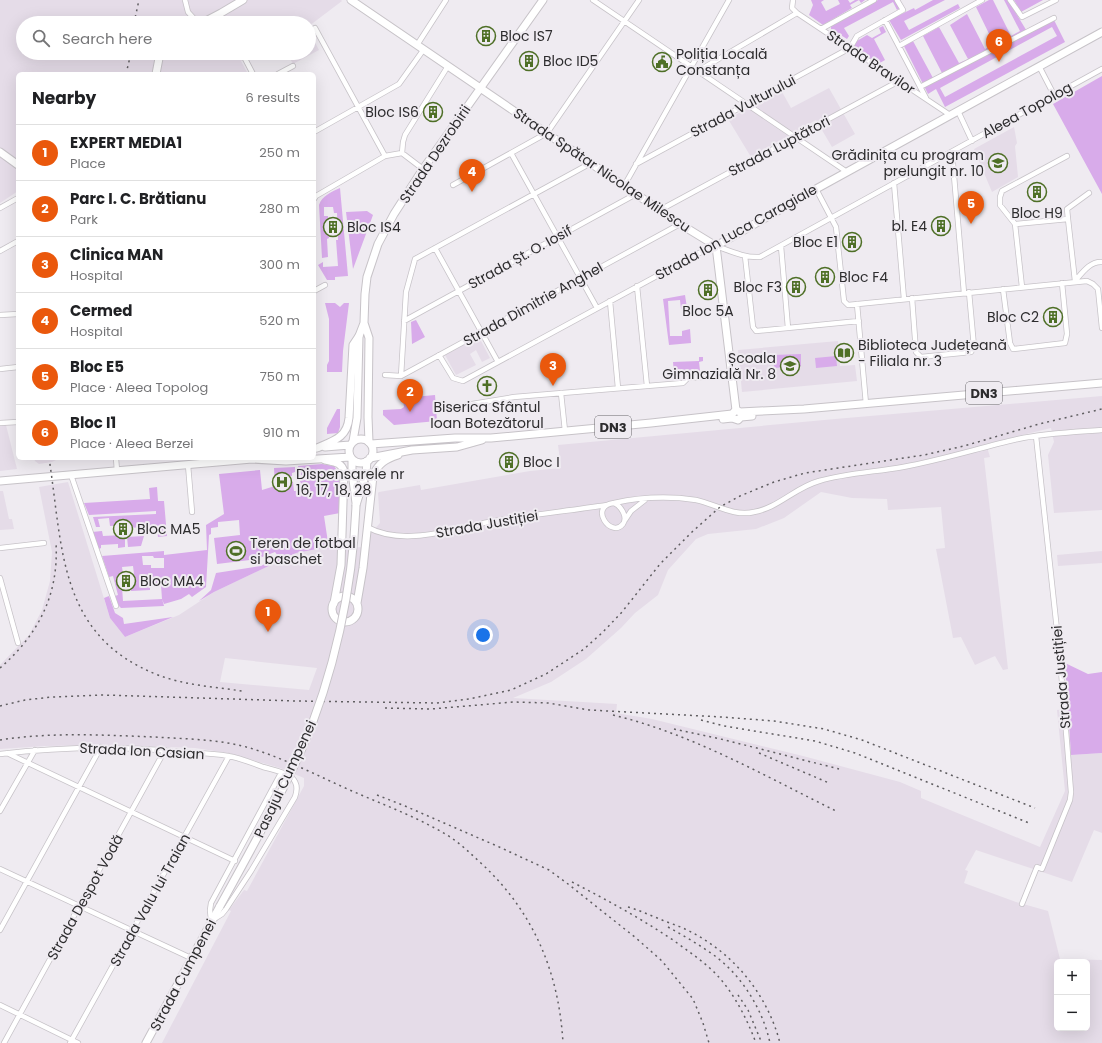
<!DOCTYPE html>
<html lang="en">
<head>
<meta charset="utf-8">
<style>
	body { margin:0; font-family:Poppins,sans-serif; background:#f6f6f6; color:#202124 }
	.controls { position:absolute; right:12px; bottom:12px; display:grid; overflow:hidden; border-radius:6px; box-shadow:0 4px 16px #0002 }
	.controls button { width:36px; height:36px; display:grid; place-items:center; padding:0; border:0; border-bottom:1px solid #e0e0e0; background:#fff; color:#202124; font:20px sans-serif }
	.you { position:absolute; left:483px; top:635px; width:14px; height:14px; margin:-10px; border:3px solid #fff; border-radius:50%; background:#1a73e8; box-shadow:0 0 0 6px #1a73e833 }
	.badge { display:grid; place-items:center; width:26px; height:26px; border-radius:50%; background:#ea580c; color:#fff; font-size:13px; font-weight:700 }
	.pin { position:absolute; translate:-50% -33px; filter:drop-shadow(0 1px 2px #0008) }
	.pin::after { content:''; position:absolute; top:21px; width:14px; height:12px; background:inherit; clip-path:polygon(0 0,100% 0,50% 100%) }
	.list { margin:0; padding:0; list-style:none }
	h2 { display:flex; justify-content:space-between; align-items:center; height:52px; margin:0; padding:0 16px; font-size:17px }
	h2 small { font-size:13px; font-weight:400; color:#757577 }
	.list li { display:grid; grid-template-columns:26px 1fr auto; gap:12px; align-items:center; box-sizing:border-box; height:56px; padding:0 16px; border-top:1px solid #e0e0e0 }
	.list b { display:block; font-size:15px; white-space:nowrap }
	.list p { margin:0; font-size:13px; white-space:nowrap; color:#757577 }
	.list em { font-size:13px; font-style:normal; color:#757577 }
	.icon { flex:none; width:22px; height:22px; fill:none; stroke:currentColor; stroke-width:2; stroke-linecap:round; stroke-linejoin:round }
	.map { position:relative; flex:none; width:1102px; height:1043px; overflow:hidden }
	.search { position:absolute; background:#fff; box-shadow:0 4px 16px #0002; left:16px; top:16px; width:300px; height:44px; display:flex; align-items:center; gap:10px; box-sizing:border-box; padding:0 14px; border-radius:22px; color:#757577; font-size:15px }
	.panel { position:absolute; background:#fff; box-shadow:0 4px 16px #0002; left:16px; top:72px; width:300px; height:388px; border-radius:6px }
	.map>svg:first-child { display:block }
</style>
</head>
<body>
<div class="map">
<svg width="1102" height="1043" viewBox="0 0 1102 1043">
	<rect width="100%" height="100%" fill="#efebf1"/>
	<path fill="#e5dce8" fill-rule="evenodd" d="M0,0H341L342,1L309,26V23H23V53H256L241,61L248,74H18V191L0,203Z
		M309,31L319,50L293,64L287,53H309Z
		M829,88L855,134L832,147L816,120L751,157L728,119L781,90L791,108Z
		M1014,127L1017,143L1015,146L1018,177L992,192L974,149Z
		M479,337L490,358L482,362L476,350L470,354L476,365L456,375L445,355Z
		M838,341L840,366L855,365L857,381L742,392L738,350Z
		M1102,396V510L1054,513L1048,455L1054,442L1051,428L986,444L990,457L984,458L1008,669L1003,670L995,656L975,665L961,637L953,638L936,549L945,548L941,507L888,510L887,499L852,498L821,492L784,518L756,529L708,534L696,539L668,570L658,595L635,613L621,628L586,659L551,682L513,698L617,704L616,713L652,719L803,756L900,782L921,791V798L1040,847L1065,791L1057,710L1067,709L1071,755L1102,753V833L1094,830L1072,882L976,850L965,870L968,871L964,883L1016,902L1048,911L1060,959L1102,960V1043H162L231,911L229,910L244,890L247,891L304,786V778L280,768L228,753L195,748L103,745L45,746L0,749V665L29,635L42,610L50,581L52,552L39,487L68,482L110,618L125,637L179,615L214,592L296,553L317,549L367,547L369,535L380,523L378,493L379,492L420,485L421,490L530,471L561,468L558,445L835,419ZM225,658L317,668L309,690L220,682ZM1057,962H1087V1028H1057Z
		M6,425L17,469L0,471V426Z
		M34,458H55L56,460L52,462L39,464L35,461Z
		M0,491H3L9,519H12L14,529L0,530Z
		M1102,551V563L1058,566L1057,555Z"/>
	<path fill="#d8abea" fill-rule="evenodd" d="M811,0H824L821,2L826,11L840,4L838,0H848L850,3L855,0H865L861,3L859,0L850,5L852,8L823,25L809,15L813,5Z
		M878,0H895L900,8L897,10L893,2L844,28L849,36L847,39L831,29V26L835,23Z
		M933,0H945L904,21L909,30L958,4L960,8L901,40L889,20L914,8L915,10Z
		M989,0H993L1011,36L1020,31L1004,0H1008L1028,33L1054,20L1065,42L945,107L936,89L928,94L904,46L913,41L933,78L942,73L923,36L939,27L959,63L968,59L950,25L967,14L985,49L994,44L976,7ZM1052,27L1057,36L945,97L940,88Z
		M1014,0H1043L1021,12Z
		M883,26L886,32L874,39L885,60L878,64L856,48L854,45L857,41L867,35L872,38L881,33L879,28Z
		M1102,76V194L1053,104Z
		M340,188L348,276L335,277V280H327L318,265L323,262V267L338,266L336,240H338L337,213H334L333,207H324V216H328L329,238L327,239L328,257L322,258L319,205C322,196 331,192 340,188Z
		M367,211L373,215L353,269L346,212Z
		M685,295L687,308L681,309L680,300L668,301L670,336H682V331L690,329L691,343L669,345L663,299Z
		M325,303H335L340,307L344,303H349L343,351L342,372H327V365L329,361V319Z
		M416,320L425,337L412,344L411,322Z
		M801,354V366L774,368V355Z
		M836,356L837,366L816,368L815,358Z
		M699,357H703V361L699,362L700,371L674,373L673,362L699,361Z
		M435,395L437,421L394,425L383,415V410L401,409L404,407L403,398Z
		M337,409H340V427L338,433L327,434V428Z
		M322,464L334,466L339,473L340,513L324,516L329,549H317L296,553L214,592L199,601L211,590L216,573L261,566L278,556L275,552L257,559L217,564L214,538L240,535L239,520L218,522V527L211,528V534L209,535L206,587L192,597L189,594L181,599L164,604L162,599L164,606L121,608L117,604L115,596L118,595L113,576L109,577L102,556L164,551V555L207,550L206,525L224,514L219,474L260,470L262,490L275,486L274,468L295,467V472L292,473V476L279,477V483L293,482L294,491H301L300,480H315L314,474L301,475V472H299L298,466ZM142,556H153L154,558H164V568H151V565H143ZM133,566L134,574L130,575L131,591L150,590V586L161,585L162,599L123,601L121,574H123L122,567Z
		M157,487L158,501H164L167,536L158,537L157,529H147L146,527L126,528V525L110,526L109,518L98,519L100,527H96L93,517L156,514V511L89,515L84,503L150,499L149,488Z
		M102,531L103,536L123,535V537H125V547L118,548V544L101,545V548L99,549L92,532Z
		M144,536L141,546L128,547L127,537Z
		M109,596L115,613L123,618L124,624L173,617L125,637L110,618L104,598Z
		M1065,663L1088,674L1102,672V753L1071,755Z"/>
	<g fill="none" stroke-linecap="round" stroke-linejoin="round">
		<g stroke="#c7c3c8" stroke-width="6">
			<path id="street" d="M185,0L188,12L198,23
				M593,0L847,172
				M793,0L792,8L797,13L950,115
				M1010,0L1022,17L1056,0
				M885,20L926,98
				M315,28L385,156
				M821,29L874,0
				M417,45L446,0
				M899,46L982,0
				M242,53L253,74
				M1039,66L1054,95
				M698,71L797,13
				M278,74L293,66
				M920,87L1054,18
				M958,111L972,141
				M314,132L399,84L424,49
				M952,152L964,293
				M402,153L403,142L405,135L448,66
				M402,153L423,169
				M511,153L597,308
				M636,164L850,48L857,36L903,10L897,0
				M894,183L904,299
				M453,185L547,133L639,0
				M624,186L729,0
				M816,189L836,227L844,301L848,305L1087,281L1093,284L1098,289L1102,328
				M314,199L316,196L385,156L402,153
				M0,208L18,198
				M660,210L899,81
				M1068,219L1067,209L1089,193
				M1015,224L1068,219L1075,281
				M781,246L788,328
				M435,248L498,362
				M0,251L18,241
				M745,256L753,327L756,331L859,321
				M1075,281C1082,273 1090,261 1102,262
				M637,286L647,386
				M1022,287L1015,224L1000,205V197L1002,191L1067,156
				M1003,289L1010,343L1013,349L1065,343L1067,334L1062,283
				M314,291L325,285
				M912,298L916,352L921,357L971,352L974,347L969,292
				M610,301L618,388
				M857,304L866,404
				M0,315L18,314
				M404,321L636,194
				M439,355L453,378L463,381L701,252L716,246C730,251 745,258 760,257L1102,69
				M0,369L18,367
				M385,375L401,376L680,224
				M401,376L406,292L415,259L591,163
				M561,393L565,431
				M466,405L514,397L683,383L688,378L732,375
				M0,423L18,422
				M116,458L117,471
				M188,465L192,512
				M71,475L116,606
				M614,503C641,497 669,496 696,500C715,504 734,517 754,512C778,508 796,487 819,481C846,473 875,472 903,467C942,460 979,448 1018,439C1045,433 1074,432 1102,430
				M614,503C621,506 628,517 623,524C611,539 588,506 614,503Z
				M625,520L631,511L645,500
				M367,527C404,547 452,529 489,522C528,515 568,511 607,505
				M0,548L44,543
				M0,578L18,643
				M7,753L235,861
				M0,754C61,747 122,746 183,752C198,753 213,753 228,756C240,758 252,763 263,767C280,772 303,774 295,797L251,871L226,909L222,914L211,921L210,910L211,903L281,773
				M0,811L35,750
				M0,869L191,958
				M1022,904L1037,867L1042,869L1070,800L1071,792L1060,658L1036,436
				M0,930L101,747
				M0,1005L78,1043
				M4,1043L165,750
				M70,1043L229,756"/>
		</g>
		<g stroke="#c7c3c8" stroke-width="9">
			<path id="secondary" d="M351,0L680,224L716,246L736,410
				M202,23L221,13L243,0
				M156,74L160,53
				M0,152L18,165
				M716,246L816,189L1102,32
				M364,323L369,338L368,417L369,442
				M353,441L357,418L359,336L364,323L365,294L367,277L378,244L394,214L423,169L543,0
				M325,460C334,462 342,462 344,472L341,565L334,603
				M352,460V472L356,503
				M356,505L366,473L367,461
				M332 609a13 13 0 1 1 26 0a13 13 0 1 1-26 0Z
				M357,603L363,568L373,476C378,463 386,459 398,455
				M146,1043L220,906"/>
		</g>
		<g stroke="#c7c3c8" stroke-width="9">
			<path id="primary" d="M732,414L736,410L740,412L804,409L1102,383
				M723,419L732,418L738,420L741,417L752,416
				M349 451a12 12 0 1 1 24 0a12 12 0 1 1-24 0Z
				M371,444L455,438H491L651,423L732,414
				M325,447L350,445
				M317,448C333,441 347,438 349,418L353,345L359,336
				M370,458L412,450L457,447L482,440
				M0,481L252,459L286,461L350,457"/>
		</g>
		<use href="#street" stroke="#fff" stroke-width="4.5"/>
		<use href="#secondary" stroke="#fff" stroke-width="7"/>
		<use href="#primary" stroke="#fff" stroke-width="7"/>
		<path stroke="#605e61" stroke-width="1.5" stroke-dasharray="2 4" stroke-linecap="butt" d="M134,23L139,0
			M126,74L131,53
			M49,458C63,548 58,636 158,675C184,685 214,687 242,691
			M0,668C38,635 59,595 56,543
			M0,706L25,700L52,697L103,695L297,701L436,703L469,699L511,690L546,674L584,649L603,632L622,612L660,564L692,532L720,507L740,496L774,482L805,473L924,455L964,446L1039,424L1102,409
			M385,708L431,709L514,702L548,703L589,710L722,717L774,721L824,729L862,740L1035,808
			M613,715C692,734 763,775 836,811
			M701,720L724,726L815,741L855,753L1029,823
			M674,729L725,740L839,769
			M0,740C51,732 103,735 154,737C186,739 219,739 250,748C286,759 318,776 352,791C384,805 417,817 447,835C460,843 471,854 483,865C534,913 559,973 563,1043
			M759,753L829,783
			M377,795L405,806L497,846L549,870L568,884L636,938L662,961L693,999L703,1023L709,1043
			M572,882C607,900 640,918 673,940C688,951 703,961 716,974C734,993 747,1019 756,1043
			M628,907C639,910 649,915 660,919C668,923 677,925 685,929C732,951 767,993 780,1043
			M668,927C684,936 700,945 715,956C742,976 763,1010 770,1043
			M738,995L748,1010L761,1041"/>
		<g stroke="#c7c3c8" stroke-width="9" stroke-linecap="butt">
			<path id="secondary-bridge" d="M220,906C248,855 277,804 301,751C334,676 353,587 356,505"/>
		</g>
		<use href="#secondary-bridge" stroke="#fff" stroke-width="7"/>
	</g>
	<defs>
		<g id="building-ring" transform="scale(1)"><circle r="9.5" fill="#efebf1" stroke="#4e6f26" stroke-width="1.5"/><path d="M-4-6H4V6H1V3H-1V6H-4ZM-2.5-4.3h1.7v1.8h-1.7ZM.8-4.3h1.7v1.8H.8ZM-2.5-1h1.7V.8h-1.7ZM.8-1h1.7V.8H.8Z" fill="#4e6f26"/></g>
		<g id="civic-ring" transform="scale(1)"><circle r="9.5" fill="#efebf1" stroke="#4e6f26" stroke-width="1.5"/><path d="M-.6-6.5H3V-4.5H.6V-3L4-1V1h2V6H-6V1h2V-1L-.6-3ZM-1.2 2.5V6h2.4V2.5Z" fill="#4e6f26"/></g>
		<g id="school-ring" transform="scale(1)"><circle r="9.5" fill="#efebf1" stroke="#4e6f26" stroke-width="1.5"/><path d="M0-5L7-2L0 1L-7-2ZM-4 1L0 2.5L4 1V4Q0 6-4 4Z" fill="#4e6f26"/></g>
		<g id="library-ring" transform="scale(1)"><circle r="9.5" fill="#efebf1" stroke="#4e6f26" stroke-width="1.5"/><path d="M-6-4Q-3-5.5-.7-3.5V5Q-3 3-6 4ZM6-4Q3-5.5 .7-3.5V5Q3 3 6 4Z" fill="#4e6f26"/></g>
		<g id="church-ring" transform="scale(1)"><circle r="9.5" fill="#efebf1" stroke="#4e6f26" stroke-width="1.5"/><path d="M-1.2-6h2.4v3.5h3.3v2.4h-3.3V6h-2.4V-.1h-3.3v-2.4h3.3Z" fill="#4e6f26"/></g>
		<g id="hospital-ring" transform="scale(1)"><circle r="9.5" fill="#efebf1" stroke="#4e6f26" stroke-width="1.5"/><path d="M-5-5h3v3.5h4V-5h3V5h-3V1.5h-4V5h-3Z" fill="#4e6f26"/></g>
		<g id="stadium-ring" transform="scale(1)"><circle r="9.5" fill="#efebf1" stroke="#4e6f26" stroke-width="1.5"/><path d="M0-5a6.5 5 0 1 0 0 10a6.5 5 0 1 0 0-10ZM-3.5-1.8h7v3.6h-7Z" fill="#4e6f26"/></g>
	</defs>
	<g fill-rule="evenodd">
		<use href="#building-ring" x="486" y="36"/>
		<use href="#building-ring" x="529" y="61"/>
		<use href="#civic-ring" x="662" y="62"/>
		<use href="#building-ring" x="433" y="112"/>
		<use href="#school-ring" x="998" y="163"/>
		<use href="#building-ring" x="1037" y="192"/>
		<use href="#building-ring" x="941" y="226"/>
		<use href="#building-ring" x="333" y="227"/>
		<use href="#building-ring" x="852" y="242"/>
		<use href="#building-ring" x="825" y="277"/>
		<use href="#building-ring" x="796" y="287"/>
		<use href="#building-ring" x="708" y="290"/>
		<use href="#building-ring" x="1053" y="317"/>
		<use href="#library-ring" x="844" y="353"/>
		<use href="#school-ring" x="790" y="366"/>
		<use href="#church-ring" x="487" y="386"/>
		<use href="#building-ring" x="509" y="462"/>
		<use href="#hospital-ring" x="282" y="482"/>
		<use href="#building-ring" x="123" y="529"/>
		<use href="#stadium-ring" x="236" y="551"/>
		<use href="#building-ring" x="126" y="581"/>
	</g>
	<g text-anchor="middle" dominant-baseline="central" stroke-width="4" stroke-linejoin="round" paint-order="stroke">
		<g fill="#efebf1" stroke="#676568" stroke-width="1">
			<rect x="966" y="382" width="36" height="22" rx="3"/>
			<rect x="595" y="416" width="36" height="22" rx="3"/>
		</g>
		<g font-size="13" font-weight="bold" fill="#2d2c2e">
			<text x="984" y="393">DN3</text>
			<text x="613" y="427">DN3</text>
		</g>
		<g font-size="14" fill="#2d2c2e" stroke="#efebf1" text-anchor="start">
			<text x="500" y="36">Bloc IS7</text>
			<text x="676" y="54">Poliția Locală<tspan x="676" dy="16">Constanța</tspan></text>
			<text x="543" y="61">Bloc ID5</text>
			<text x="419" y="112" text-anchor="end">Bloc IS6</text>
			<text x="984" y="155" text-anchor="end">Grădinița cu program<tspan x="984" dy="16">prelungit nr. 10</tspan></text>
			<text x="1037" y="213" text-anchor="middle">Bloc H9</text>
			<text x="927" y="226" text-anchor="end">bl. E4</text>
			<text x="347" y="227">Bloc IS4</text>
			<text x="838" y="242" text-anchor="end">Bloc E1</text>
			<text x="839" y="277">Bloc F4</text>
			<text x="782" y="287" text-anchor="end">Bloc F3</text>
			<text x="708" y="311" text-anchor="middle">Bloc 5A</text>
			<text x="1039" y="317" text-anchor="end">Bloc C2</text>
			<text x="858" y="345">Biblioteca Județeană<tspan x="858" dy="16">- Filiala nr. 3</tspan></text>
			<text x="776" y="358" text-anchor="end">Școala<tspan x="776" dy="16">Gimnazială Nr. 8</tspan></text>
			<text x="487" y="407" text-anchor="middle">Biserica Sfântul<tspan x="487" dy="16">Ioan Botezătorul</tspan></text>
			<text x="523" y="462">Bloc I</text>
			<text x="296" y="474">Dispensarele nr<tspan x="296" dy="16">16, 17, 18, 28</tspan></text>
			<text x="137" y="529">Bloc MA5</text>
			<text x="250" y="543">Teren de fotbal<tspan x="250" dy="16">si baschet</tspan></text>
			<text x="140" y="581">Bloc MA4</text>
		</g>
		<g font-size="14" fill="#2d2c2e" stroke="#efebf1">
			<text transform="translate(871 62) rotate(34)">Strada Bravilor</text>
			<text transform="translate(743 106) rotate(-28)">Strada Vulturului</text>
			<text transform="translate(1027 110) rotate(-29)">Aleea Topolog</text>
			<text transform="translate(779 146) rotate(-28)">Strada Luptători</text>
			<text transform="translate(435 154) rotate(-56)">Strada Dezrobirii</text>
			<text transform="translate(602 170) rotate(34)">Strada Spătar Nicolae Milescu</text>
			<text transform="translate(736 232) rotate(-29)">Strada Ion Luca Caragiale</text>
			<text transform="translate(520 257) rotate(-29)">Strada Șt. O. Iosif</text>
			<text transform="translate(533 304) rotate(-29)">Strada Dimitrie Anghel</text>
			<text transform="translate(487 524) rotate(-10)">Strada Justiției</text>
			<text transform="translate(1061 677) rotate(-95)">Strada Justiției</text>
			<text transform="translate(142 751) rotate(3)">Strada Ion Casian</text>
			<text transform="translate(285 779) rotate(-65)">Pasajul Cumpenei</text>
			<text transform="translate(85 897) rotate(-61)">Strada Despot Vodă</text>
			<text transform="translate(150 900) rotate(-61)">Strada Valu lui Traian</text>
			<text transform="translate(183 975) rotate(-62)">Strada Cumpenei</text>
		</g>
	</g>
</svg>
<div class="controls">
<button>+</button>
<button>−</button>
</div>
<div class="you"></div>
<div class="pin badge" style="left:268px;top:632px">1</div>
<div class="pin badge" style="left:410px;top:412px">2</div>
<div class="pin badge" style="left:553px;top:386px">3</div>
<div class="pin badge" style="left:472px;top:192px">4</div>
<div class="pin badge" style="left:971px;top:224px">5</div>
<div class="pin badge" style="left:999px;top:62px">6</div>
<div class="search"><svg class="icon" aria-label="search" viewBox="0 0 24 24"><circle cx="10" cy="10" r="6"/><path d="M15 15l6 6"/></svg>Search here</div>
<section class="panel">
<h2>Nearby<small>6 results</small></h2>
<ul class="list">
<li><span class="badge">1</span><div><b>EXPERT MEDIA1</b><p>Place</p></div><em>250 m</em></li>
<li><span class="badge">2</span><div><b>Parc I. C. Brătianu</b><p>Park</p></div><em>280 m</em></li>
<li><span class="badge">3</span><div><b>Clinica MAN</b><p>Hospital</p></div><em>300 m</em></li>
<li><span class="badge">4</span><div><b>Cermed</b><p>Hospital</p></div><em>520 m</em></li>
<li><span class="badge">5</span><div><b>Bloc E5</b><p>Place · Aleea Topolog</p></div><em>750 m</em></li>
<li><span class="badge">6</span><div><b>Bloc I1</b><p>Place · Aleea Berzei</p></div><em>910 m</em></li>
</ul>
</section>
</div>
</body>
</html>
